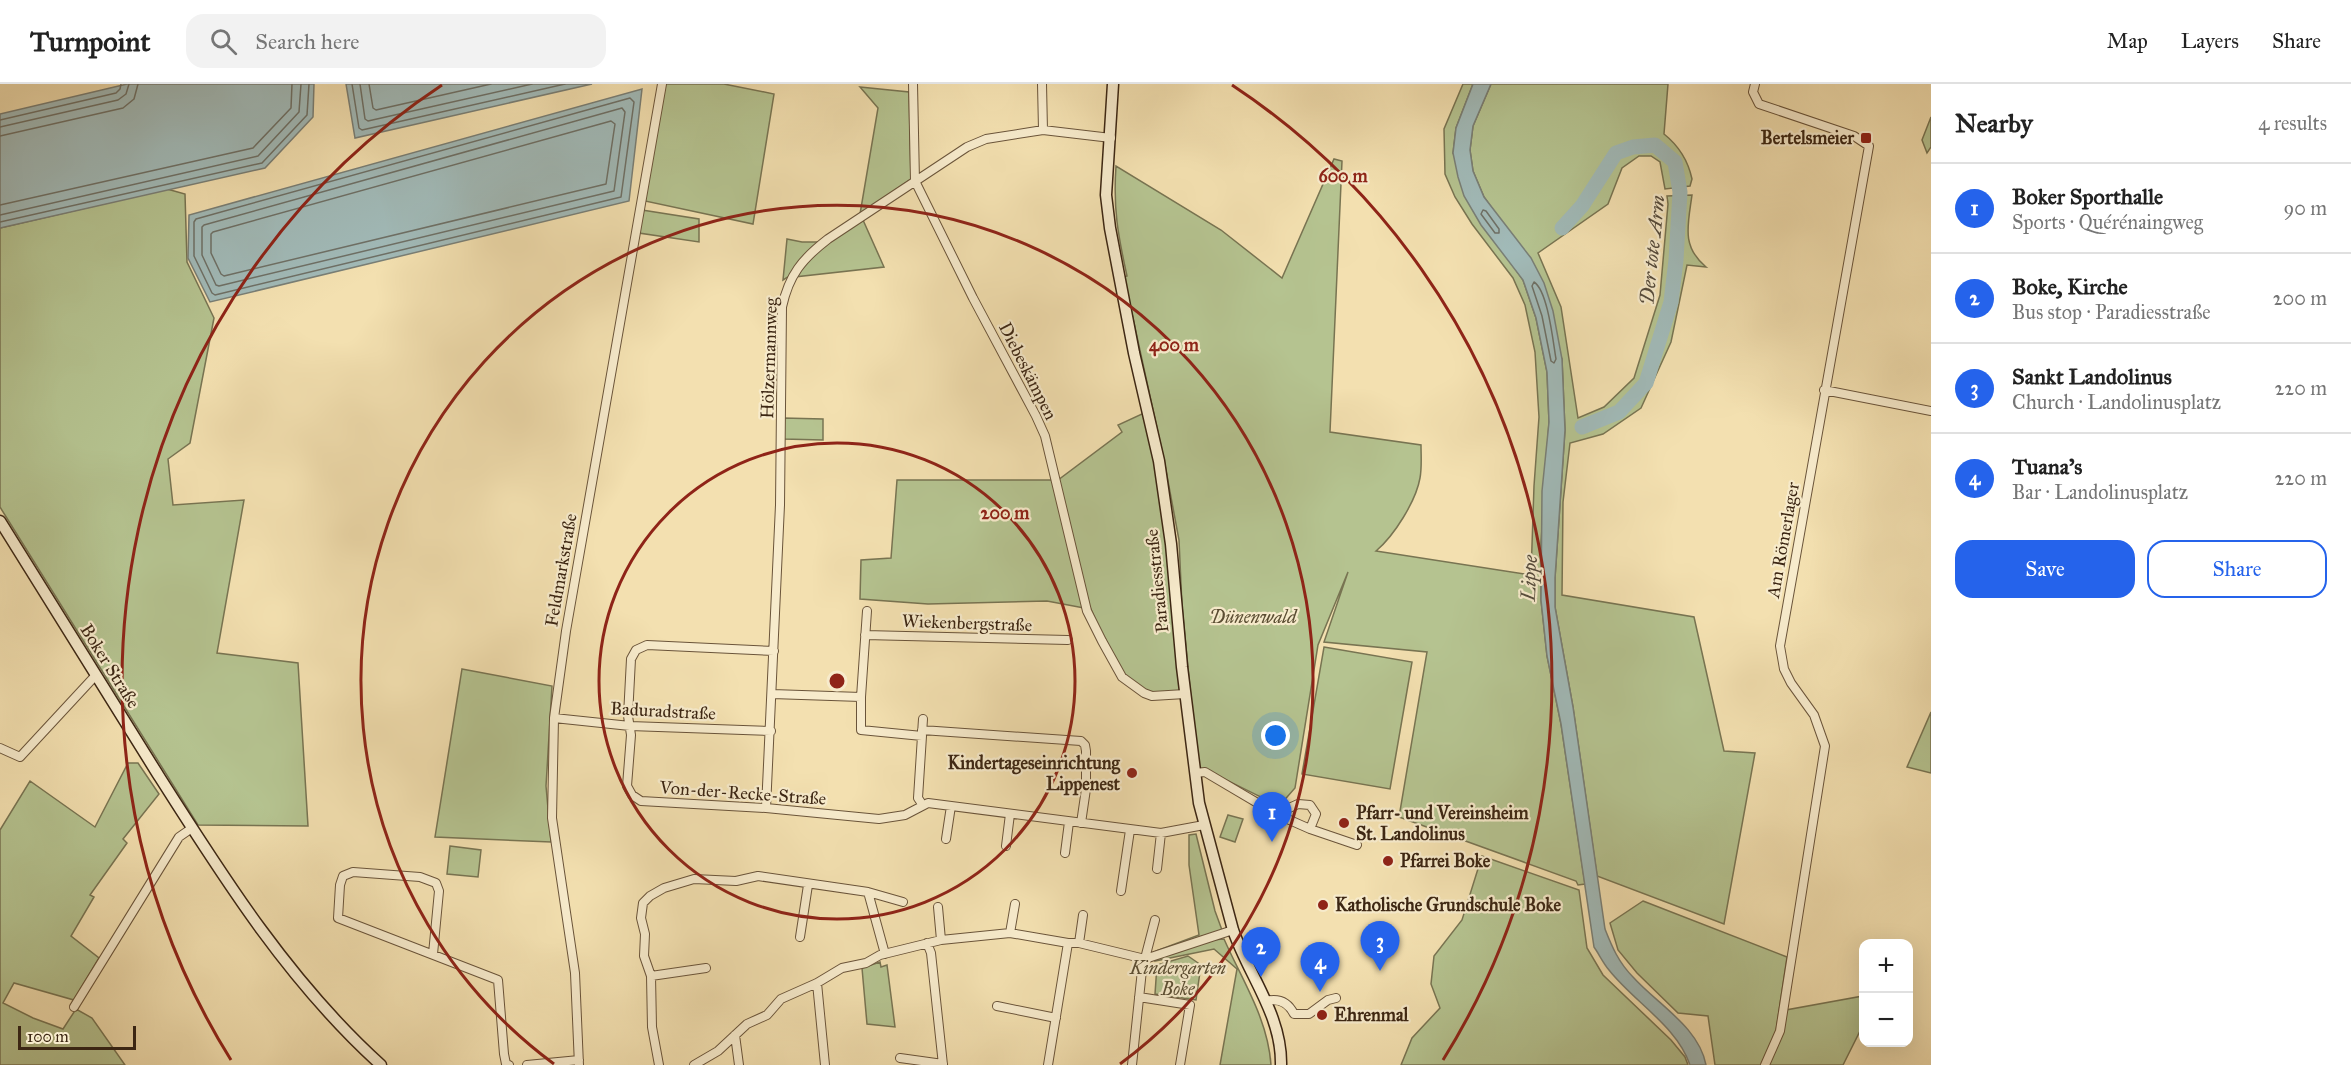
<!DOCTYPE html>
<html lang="en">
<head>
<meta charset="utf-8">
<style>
	body { margin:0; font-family:"IM FELL Great Primer",serif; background:#f2f2f2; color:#222 }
	.controls { position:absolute; right:18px; bottom:18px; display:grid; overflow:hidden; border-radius:12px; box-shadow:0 6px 24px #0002 }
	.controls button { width:54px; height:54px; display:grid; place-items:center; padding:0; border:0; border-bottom:2px solid #e0e0e0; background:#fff; color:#222; font:30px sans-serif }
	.scale { position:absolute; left:18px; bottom:15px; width:118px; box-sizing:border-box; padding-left:6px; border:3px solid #3c2613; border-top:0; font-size:16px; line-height:21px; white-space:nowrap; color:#3c2613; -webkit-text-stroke:4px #f7ebcc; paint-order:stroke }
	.you { position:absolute; left:1276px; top:652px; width:21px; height:21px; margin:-15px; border:4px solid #fff; border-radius:50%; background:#1a73e8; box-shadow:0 0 0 9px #1a73e833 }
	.badge { display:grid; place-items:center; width:39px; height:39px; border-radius:50%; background:#2563eb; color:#fff; font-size:20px; font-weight:700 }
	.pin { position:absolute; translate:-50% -50px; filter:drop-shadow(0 2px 3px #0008) }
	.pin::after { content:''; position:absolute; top:32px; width:21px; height:18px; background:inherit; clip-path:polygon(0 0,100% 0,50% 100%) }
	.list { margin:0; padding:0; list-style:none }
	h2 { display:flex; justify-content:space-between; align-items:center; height:78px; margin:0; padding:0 24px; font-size:26px }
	h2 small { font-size:20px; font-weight:400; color:#767676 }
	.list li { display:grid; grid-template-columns:39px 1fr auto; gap:18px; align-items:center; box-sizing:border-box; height:90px; padding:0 24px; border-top:2px solid #e0e0e0 }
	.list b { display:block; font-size:22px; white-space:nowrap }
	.list p { margin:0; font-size:20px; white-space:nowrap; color:#767676 }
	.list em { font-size:20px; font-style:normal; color:#767676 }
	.actions { display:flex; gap:12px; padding:18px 24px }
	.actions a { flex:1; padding:14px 0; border:2px solid #2563eb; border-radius:18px; text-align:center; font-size:21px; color:#2563eb }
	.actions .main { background:#2563eb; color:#fff }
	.icon { flex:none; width:33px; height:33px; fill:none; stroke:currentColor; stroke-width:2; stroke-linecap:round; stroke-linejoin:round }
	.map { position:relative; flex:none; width:1931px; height:981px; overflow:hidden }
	header { display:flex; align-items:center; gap:36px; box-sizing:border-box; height:84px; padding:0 30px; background:#fff; border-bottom:2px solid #e0e0e0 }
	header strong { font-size:28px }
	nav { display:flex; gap:33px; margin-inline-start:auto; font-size:21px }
	.search { width:420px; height:54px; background:#f2f2f2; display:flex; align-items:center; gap:15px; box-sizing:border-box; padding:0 21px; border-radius:18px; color:#767676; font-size:22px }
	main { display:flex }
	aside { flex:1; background:#fff }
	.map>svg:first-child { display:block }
</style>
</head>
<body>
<header>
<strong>Turnpoint</strong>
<div class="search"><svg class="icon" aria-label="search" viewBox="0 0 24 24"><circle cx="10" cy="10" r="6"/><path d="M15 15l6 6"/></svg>Search here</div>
<nav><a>Map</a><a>Layers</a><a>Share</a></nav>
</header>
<main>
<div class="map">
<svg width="1931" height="981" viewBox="0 0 1931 981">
	<rect width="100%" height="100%" fill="#f3e0b0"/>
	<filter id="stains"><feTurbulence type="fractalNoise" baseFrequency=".00333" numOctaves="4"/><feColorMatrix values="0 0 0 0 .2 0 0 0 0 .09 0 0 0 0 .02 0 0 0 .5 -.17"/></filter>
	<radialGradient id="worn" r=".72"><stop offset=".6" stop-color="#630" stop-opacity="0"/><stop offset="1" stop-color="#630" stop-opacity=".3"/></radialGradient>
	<path fill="#b5c390" stroke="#787452" stroke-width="1.5" d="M665,0H724L774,10L753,140L645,117Z
		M1463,0H1473L1456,44L1453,69L1506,171L1523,196L1536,234L1547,288L1549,338L1541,459V516L1547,572L1561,640L1585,800L1578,801L1576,797L1399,733L1427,568L1324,558L1348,488L1318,561L1295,704L1281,720L1273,719L1204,685L1198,686L1182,522L1179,456L1165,381L1124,193L1127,192C1118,151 1113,125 1116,82L1221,146L1282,194L1334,75L1342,77L1330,348L1421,361C1421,372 1422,384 1420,394C1416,417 1394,452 1376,467L1531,491L1534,402L1539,333L1535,268L1525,221L1513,194L1472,140L1455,113L1445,90L1444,45Z
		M1491,0H1668L1664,50C1679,62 1688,76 1692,95L1690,102L1665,105L1660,78L1651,72H1639L1622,84L1608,120L1538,169L1561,223L1578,334L1604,323L1634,294L1660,211L1668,120L1667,112L1692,111C1688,141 1681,162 1706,183L1687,181L1671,258L1641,324L1603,350L1570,359L1563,418L1562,511L1694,533L1724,667L1755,669L1724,840L1597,792L1573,623L1555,523V494L1565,346L1562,275L1499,134L1484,113L1473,87L1470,66L1473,42Z
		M860,3L909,8L911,95L860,130L878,24Z
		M1931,33V63L1927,69L1922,56Z
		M167,105L185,110L187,178L214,234L190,359L168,375L173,421L244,416L217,569L298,579L308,742L198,741L0,423V144Z
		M642,126L699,135V158L639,149Z
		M863,136L884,183L794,193C814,165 834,154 863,136Z
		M787,155L802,158H822L788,193L783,196Z
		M1144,329C1167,423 1173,512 1181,608C1170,608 1153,610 1143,606C1116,594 1101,548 1090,523L1084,524L1047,517L928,520L860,515L861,476L891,474L897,396H1058L1122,348L1118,341Z
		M783,334L823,335V356L783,355Z
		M1324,563L1412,578L1390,705L1302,690Z
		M462,585L552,602L546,702L551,758L435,753Z
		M1931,628V689L1907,683Z
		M128,679H138L159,710L123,755L127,759L90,811L94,813L71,852L99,874L74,916L14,899L3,919L33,934L63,945L76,925L92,934L125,981H0V746L30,697L95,743Z
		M1228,731L1243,735L1235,758L1220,753Z
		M1196,750L1215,827L1222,846L1208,852H1201L1211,856L1224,855C1242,896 1268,935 1271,981H1220L1237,885L1214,865L1155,877L1156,867L1199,851L1189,781V751Z
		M450,762L481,766L478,793L447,790Z
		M1482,772L1579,806L1587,864L1603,891L1671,956L1685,973L1688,981H1401L1412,954L1440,924L1431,900L1434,872L1462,836Z
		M1643,817L1787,873L1776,947L1762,981H1715L1708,932L1678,929L1637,889L1618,866L1610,839Z
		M1188,872L1201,881L1196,916L1155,910L1157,881Z
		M880,878L881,883L887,881L895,943L867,940L862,884Z
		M1863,912V941L1843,981H1768L1781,953L1786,926Z"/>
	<path fill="#a1bab8" stroke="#797f76" stroke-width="1.5" d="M127,0H314L313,33L265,84L0,144V30Z
		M346,0H592L355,54Z
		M1473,0H1491L1473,42L1470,66L1473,87L1484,113L1531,174L1544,199L1553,227L1562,275L1565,346L1555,494V523L1573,623L1605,845C1612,863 1619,879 1633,893C1657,920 1699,943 1706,981H1690C1677,942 1634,918 1609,886C1603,879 1599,870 1594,863L1561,640L1547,572L1541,516L1542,407L1549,338L1547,288L1536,234L1523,196L1481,141L1464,112L1458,93L1453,69L1456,44Z
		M642,5L629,117L210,218L188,174L189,131Z"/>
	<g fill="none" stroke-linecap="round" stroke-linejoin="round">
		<path stroke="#6e7066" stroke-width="1.5" d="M352,0L359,44L362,46L565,0
			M360,0L365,35L368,37L532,0
			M369,0L373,24L376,26L491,0
			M630,14L634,18L621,113L215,211L212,209L194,172V138L196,135Z
			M622,24L625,28L614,107L219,202L216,201L202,171V143L204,141Z
			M0,36L116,9L120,5L121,0
			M611,37L615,40L606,100L224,192L221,190L211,169V150L213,148Z
			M0,43L118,16L126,10L129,0
			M0,52L123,24L134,15L138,0
			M0,121L253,64L291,24L292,0
			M1483,126L1486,127L1499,145V149H1495L1481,130Z
			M0,131L258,72L299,28L301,0
			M0,138L262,79L307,31L309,0
			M1534,198C1548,207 1553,258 1556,275L1554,279L1551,277L1542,232L1532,202Z"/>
		<path stroke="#a1bab8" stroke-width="15" d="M1562,144L1582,122L1616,69L1633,63L1655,61L1675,78L1680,108L1676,176L1671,218L1646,299L1619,328L1582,343"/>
		<g stroke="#6a543a" stroke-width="10">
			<path id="street" d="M913,0L915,97L973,214L1036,332L1045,352L1087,527L1102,557L1122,593L1144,609L1152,612L1185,610
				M1042,0L1043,46
				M1755,0L1753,8L1759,20L1854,52L1869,62L1780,562L1784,585L1791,599L1814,631L1825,662L1780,947L1765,981
				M1824,306L1931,327
				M865,551L1068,556
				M774,567L647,561L636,566L631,575L628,632L631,651L627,702L632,711L641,717L766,724L879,735L905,731L928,719L1161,749L1204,741
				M772,610L861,613V646L922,652L918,714L922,720
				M861,613L867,527
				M554,634L630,642L771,647
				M922,646L1081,657L1085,661L1086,667V705L1081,739
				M922,650L923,635
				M0,664L20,673L96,591
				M1195,689L1205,688L1276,730L1310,745L1357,761
				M766,724L780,421L782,223C789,191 802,175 828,155L967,63L986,55L1043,46L1111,54
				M1276,730L1298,720L1310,721L1316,730L1310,745
				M946,755L951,722
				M1006,762L1010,730
				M1065,769L1069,738
				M1157,785L1161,749
				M1121,807L1130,746
				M868,808L903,818
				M938,823L941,856
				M1010,849L1015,820
				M800,853L808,801
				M927,859L931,869L943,981
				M1079,859L1083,831
				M433,870L439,807L436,799L420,793L353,788L343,792L340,801L338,834L498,896L504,970L506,980L509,981
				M651,892L706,884
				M817,899L825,981
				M1139,913L1190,921L1180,981
				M1266,917C1279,914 1288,918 1294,930H1309L1328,916L1336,914
				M997,922L1056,934
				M74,923L179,753L192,744
				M735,951L739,981
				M900,974L943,980
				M527,981L579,976
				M579,981L575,889L552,734L554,634L566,547L662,0
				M659,981L652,943L651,892L644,872L645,850L641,834L643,819L650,812L664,804L694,795L736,797L758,792L868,808L885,870
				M694,981L718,967L747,940L767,931L781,915L817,899L842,884L866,879L880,871L941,856L1010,849L1068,859H1079L1145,875L1233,846
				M1048,981L1068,859
				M1132,981L1142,886L1155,836"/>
		</g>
		<g stroke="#3c2613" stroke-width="13">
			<path id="secondary" d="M1113,0L1106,111L1110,144L1134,269L1159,377L1171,460L1182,583L1199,719L1233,846C1249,892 1282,931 1281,981
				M0,437C53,521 105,605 157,689C223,793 289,898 381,981"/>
		</g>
		<use href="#street" stroke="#f7ebcc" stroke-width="8"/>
		<use href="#secondary" stroke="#f7ebcc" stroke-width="10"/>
	</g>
	<g fill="none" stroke="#8f2418" stroke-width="3">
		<circle cx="837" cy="597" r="238"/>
		<path d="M554 980A476 476 0 1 1 1120 980"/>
		<path d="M231 976A715 715 0 0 1 442 1M1232 1A715 715 0 0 1 1443 976"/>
	</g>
	<g fill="#8f2418" stroke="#f7ebcc" stroke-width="2">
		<rect x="1860" y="48" width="12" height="12" rx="3"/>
		<circle cx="1132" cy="689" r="6"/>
		<circle cx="1344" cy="739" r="6"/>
		<circle cx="1388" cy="777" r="6"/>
		<circle cx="1323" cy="821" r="6"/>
		<circle cx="1322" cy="931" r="6"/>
	</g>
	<g text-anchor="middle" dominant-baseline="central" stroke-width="4.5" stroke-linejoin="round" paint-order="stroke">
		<g font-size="18" font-weight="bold" fill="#3c2613" stroke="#f7ebcc" text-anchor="start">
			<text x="1854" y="54" text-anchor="end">Bertelsmeier</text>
			<text x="1120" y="679" text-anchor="end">Kindertageseinrichtung<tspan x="1120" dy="21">Lippenest</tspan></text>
			<text x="1356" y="729">Pfarr- und Vereinsheim<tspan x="1356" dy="21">St. Landolinus</tspan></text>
			<text x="1400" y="777">Pfarrei Boke</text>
			<text x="1335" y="821">Katholische Grundschule Boke</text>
			<text x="1334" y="931">Ehrenmal</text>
		</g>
		<g font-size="18" fill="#3c2613" stroke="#f7ebcc">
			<text transform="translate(769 274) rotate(-88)">Hölzermannweg</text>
			<text transform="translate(1028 287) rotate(63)">Diebeskämpen</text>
			<text transform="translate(1783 456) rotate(-80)">Am Römerlager</text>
			<text transform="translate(561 486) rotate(-80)">Feldmarkstraße</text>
			<text transform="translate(1157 497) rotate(-96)">Paradiesstraße</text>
			<text transform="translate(967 539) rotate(2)">Wiekenbergstraße</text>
			<text transform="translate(110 582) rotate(58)">Boker Straße</text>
			<text transform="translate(663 627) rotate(3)">Baduradstraße</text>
			<text transform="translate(743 709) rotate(4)">Von-der-Recke-Straße</text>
		</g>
		<g font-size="18" font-style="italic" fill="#5a4d32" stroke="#f7ebcc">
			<text x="1253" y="533">Dünenwald</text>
			<text x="1178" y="884">Kindergarten<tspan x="1178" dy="21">Boke</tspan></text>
		</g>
		<g font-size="20" font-style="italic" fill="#554b3c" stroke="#f7ebcc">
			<text transform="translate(1652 166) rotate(-84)">Der tote Arm</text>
			<text transform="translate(1529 494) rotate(-87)">Lippe</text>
		</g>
	</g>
	<circle cx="837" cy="597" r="9" fill="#8f2418" stroke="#f7ebcc" stroke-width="3"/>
	<g font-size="18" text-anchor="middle" font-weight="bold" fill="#8f2418" stroke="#f7ebcc" stroke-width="4.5" stroke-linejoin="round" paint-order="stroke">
		<text x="1343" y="98">600 m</text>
		<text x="1174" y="267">400 m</text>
		<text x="1005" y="435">200 m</text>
	</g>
	<rect width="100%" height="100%" filter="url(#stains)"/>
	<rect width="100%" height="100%" fill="url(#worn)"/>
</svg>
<div class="controls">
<button>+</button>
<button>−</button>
</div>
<div class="scale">100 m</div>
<div class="you"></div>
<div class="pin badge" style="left:1272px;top:758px">1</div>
<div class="pin badge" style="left:1261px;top:893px">2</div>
<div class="pin badge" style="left:1380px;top:887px">3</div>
<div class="pin badge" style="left:1320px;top:908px">4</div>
</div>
<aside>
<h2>Nearby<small>4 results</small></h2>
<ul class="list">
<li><span class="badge">1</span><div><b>Boker Sporthalle</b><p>Sports · Quérénaingweg</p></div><em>90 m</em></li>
<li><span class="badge">2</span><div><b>Boke, Kirche</b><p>Bus stop · Paradiesstraße</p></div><em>200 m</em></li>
<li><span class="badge">3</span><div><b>Sankt Landolinus</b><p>Church · Landolinusplatz</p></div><em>220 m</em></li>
<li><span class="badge">4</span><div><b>Tuana's</b><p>Bar · Landolinusplatz</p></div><em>220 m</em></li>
</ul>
<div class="actions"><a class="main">Save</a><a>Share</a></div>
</aside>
</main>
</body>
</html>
